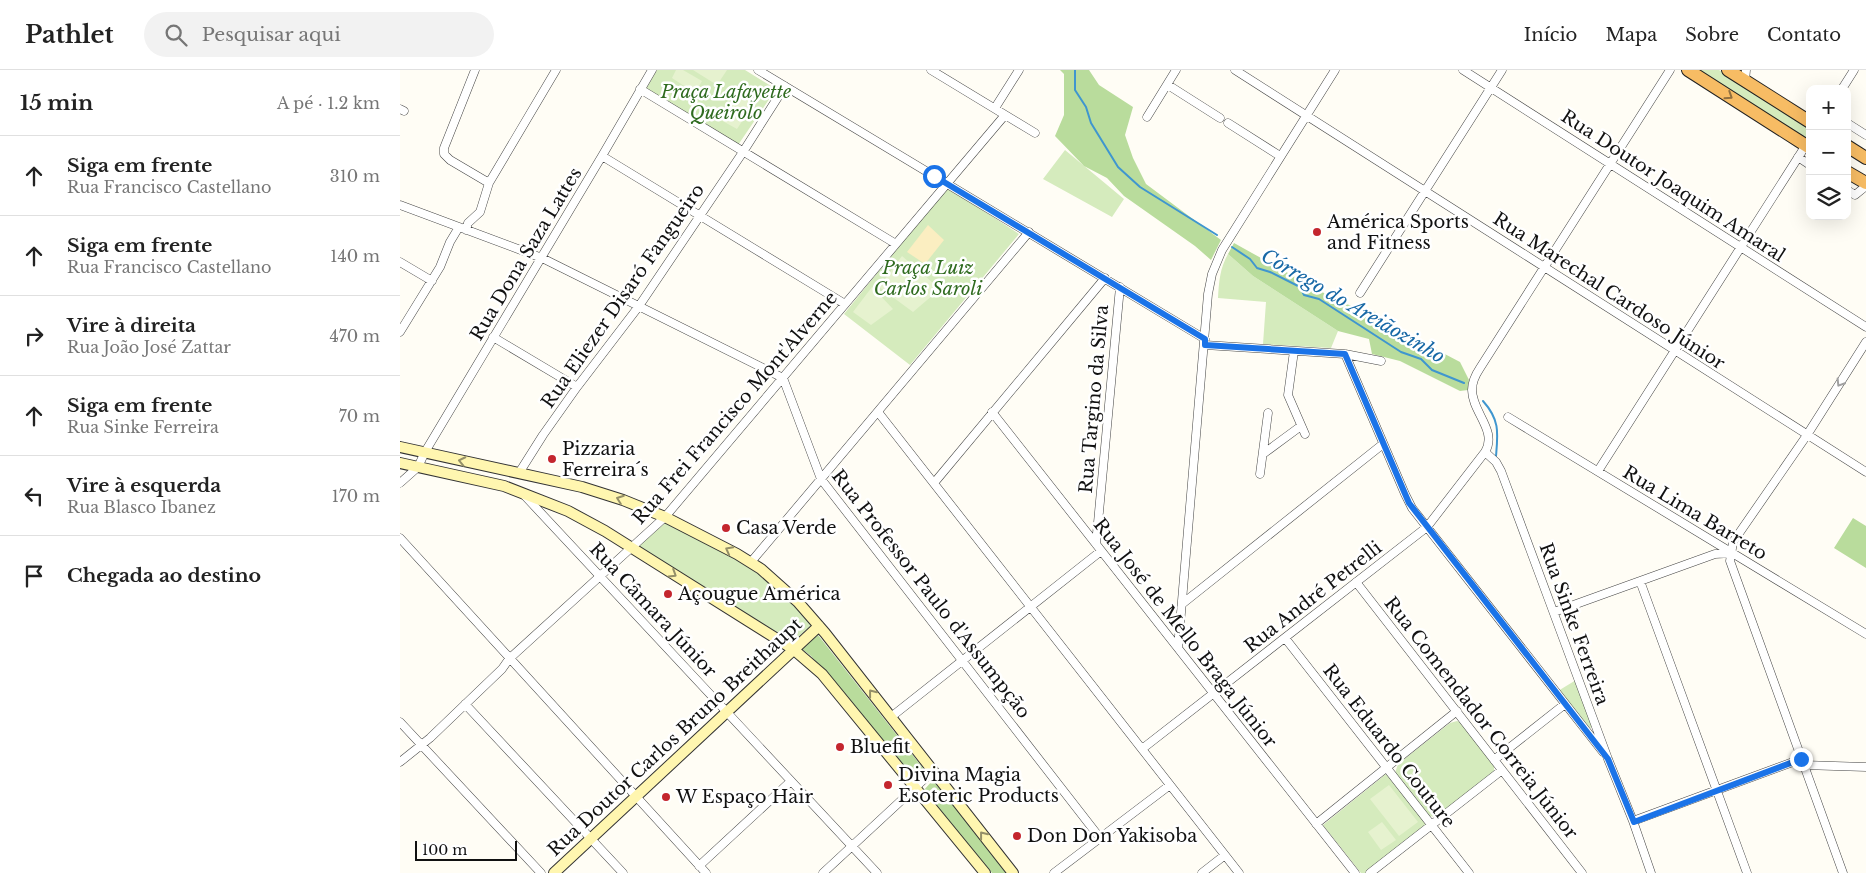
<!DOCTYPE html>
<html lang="pt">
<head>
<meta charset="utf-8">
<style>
	body { margin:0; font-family:"Libre Baskerville",serif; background:#f2f2f2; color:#222 }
	.controls { position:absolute; right:15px; top:15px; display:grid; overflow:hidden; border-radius:10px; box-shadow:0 5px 20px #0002 }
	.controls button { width:45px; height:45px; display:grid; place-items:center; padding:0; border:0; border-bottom:1px solid #e0e0e0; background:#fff; color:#222; font:25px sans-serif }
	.scale { position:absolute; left:15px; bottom:12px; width:102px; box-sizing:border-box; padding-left:5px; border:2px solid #111; border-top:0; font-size:14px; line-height:18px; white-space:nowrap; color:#111; -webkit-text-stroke:4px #fff; paint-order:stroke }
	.stop { position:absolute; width:15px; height:15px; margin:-11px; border:4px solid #1a73e8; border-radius:50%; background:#fff }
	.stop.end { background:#1a73e8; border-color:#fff; box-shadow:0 1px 5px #0008 }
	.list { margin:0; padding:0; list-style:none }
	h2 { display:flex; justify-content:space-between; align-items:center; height:65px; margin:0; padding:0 20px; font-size:21px }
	h2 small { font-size:16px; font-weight:400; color:#767676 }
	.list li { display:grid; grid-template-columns:32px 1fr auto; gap:15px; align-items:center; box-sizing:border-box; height:80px; padding:0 20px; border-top:1px solid #e0e0e0 }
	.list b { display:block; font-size:19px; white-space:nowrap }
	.list p { margin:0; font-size:16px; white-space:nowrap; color:#767676 }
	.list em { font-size:16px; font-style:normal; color:#767676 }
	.icon { flex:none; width:28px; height:28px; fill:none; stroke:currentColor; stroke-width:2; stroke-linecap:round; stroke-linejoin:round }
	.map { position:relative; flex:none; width:1466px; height:803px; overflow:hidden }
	header { display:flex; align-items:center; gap:30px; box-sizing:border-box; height:70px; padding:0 25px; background:#fff; border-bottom:1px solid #e0e0e0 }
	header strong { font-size:24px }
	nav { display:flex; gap:28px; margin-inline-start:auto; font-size:18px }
	.search { width:350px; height:45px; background:#f2f2f2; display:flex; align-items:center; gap:12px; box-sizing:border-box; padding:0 18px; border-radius:28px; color:#767676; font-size:19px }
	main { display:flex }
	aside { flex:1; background:#fff }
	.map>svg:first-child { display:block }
</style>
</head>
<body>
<header>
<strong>Pathlet</strong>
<div class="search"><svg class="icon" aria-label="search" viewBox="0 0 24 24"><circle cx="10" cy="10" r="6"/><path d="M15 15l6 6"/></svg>Pesquisar aqui</div>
<nav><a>Início</a><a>Mapa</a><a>Sobre</a><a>Contato</a></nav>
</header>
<main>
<aside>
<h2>15 min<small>A pé · 1.2 km</small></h2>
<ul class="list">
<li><svg class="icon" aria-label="ahead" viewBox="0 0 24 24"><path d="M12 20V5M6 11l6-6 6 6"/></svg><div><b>Siga em frente</b><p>Rua Francisco Castellano</p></div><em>310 m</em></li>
<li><svg class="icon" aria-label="ahead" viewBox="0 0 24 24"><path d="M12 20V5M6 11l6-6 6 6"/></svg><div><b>Siga em frente</b><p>Rua Francisco Castellano</p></div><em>140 m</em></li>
<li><svg class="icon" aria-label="right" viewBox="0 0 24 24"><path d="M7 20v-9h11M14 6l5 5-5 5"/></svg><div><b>Vire à direita</b><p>Rua João José Zattar</p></div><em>470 m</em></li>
<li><svg class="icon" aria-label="ahead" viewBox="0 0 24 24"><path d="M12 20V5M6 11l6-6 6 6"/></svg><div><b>Siga em frente</b><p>Rua Sinke Ferreira</p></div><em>70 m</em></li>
<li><svg class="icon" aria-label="left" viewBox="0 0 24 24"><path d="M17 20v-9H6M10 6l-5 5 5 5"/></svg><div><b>Vire à esquerda</b><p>Rua Blasco Ibanez</p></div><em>170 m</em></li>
<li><svg class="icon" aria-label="arrive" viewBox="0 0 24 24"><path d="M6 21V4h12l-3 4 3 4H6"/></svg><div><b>Chegada ao destino</b></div></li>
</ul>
</aside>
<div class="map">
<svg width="1466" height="803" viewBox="0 0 1466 803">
	<rect width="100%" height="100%" fill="#fffdf5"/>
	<path fill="#d5ebbd" d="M257,0H345L376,19L336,78L246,19Z
		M1295,0H1319L1410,58V72Z
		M665,80L724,129L712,147L643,109Z
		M547,117L619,164L510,295L444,244Z
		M828,184L853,206L938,261L931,278L863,274L866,232L818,228C819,211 820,198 828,184Z
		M265,453L347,494L379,520L412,555L392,572L238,477Z
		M1176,610L1194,655L1190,658L1158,621Z
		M1057,651L1062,653L1094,695V701L1036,747L1029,746L995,703L998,694L1050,653Z
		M986,704L1026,754L965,803H961L923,755Z"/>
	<path fill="#b9dc9c" d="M660,0H689L699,15L733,37L725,65L733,88L746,114L821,170L811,190L795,176L724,126L707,108L684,96L655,66L664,45V4Z
		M834,173L942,233L975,242L999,260L1060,292L1069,310L1068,320L1060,321L1000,291L972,284L969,269L938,261L853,206L828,184Z
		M1453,448L1466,456V498L1434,478Z
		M418,565L526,702L516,711L411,586L402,579Z
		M533,710L607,803H592L523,721Z"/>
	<path fill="#fbeec1" d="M528,155L544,170L525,194L507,182Z"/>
	<path fill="#e6f2cf" d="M276,0H283L302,11L295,23L272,8Z
		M293,0H327L317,15Z
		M339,24L354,33L337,59L319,49Z
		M502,186L540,219L513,242L479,217Z
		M472,217L493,239L471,255L453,242Z
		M989,715L1018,752L999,766L970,729Z
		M982,752L996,770L981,780L968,762Z"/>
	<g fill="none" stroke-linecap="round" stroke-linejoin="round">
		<path stroke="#3f96cf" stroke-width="2" d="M675,0V20L686,37L691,53L718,97L740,117L817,165
			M832,177L850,189L857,198L870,202L900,217L904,225L919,229L1001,282L1021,289L1032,300L1064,313
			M1083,331C1100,350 1098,363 1096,386"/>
		<g stroke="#444" stroke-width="9">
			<path id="minor" d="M75,0L44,78V84L50,90L89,113
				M358,0L805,269
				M531,0L635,63
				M835,0L1466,402
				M1063,0L1466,257
				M1345,11L1346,0
				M768,15L820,48
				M240,19L496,174
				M1442,19L1454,0
				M595,38L619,0
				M0,39L4,41
				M747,47L776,0
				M828,53L880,86
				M1447,53L1466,65
				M202,86L445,234
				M1398,87L1410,95
				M1447,120L1455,125L1466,116
				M0,135L142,188L383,308L421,409L700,768
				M66,160L68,153L80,142L89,113L156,0
				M0,192L32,211
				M960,223L1102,0
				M0,262L40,197L50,172L59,157
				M93,267L177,317
				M805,275L945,284L981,291
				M894,281L888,325L905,364
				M945,284L1005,424L1012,438L1203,682
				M478,342L839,803
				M592,342L955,803
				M1108,347L1466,564
				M863,384L901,356
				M1198,401L1406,75
				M119,403L143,365L177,317L239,236L343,82L385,16
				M860,404L868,343
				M0,413L18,397L25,382L202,86L252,0
				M534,413L705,208
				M125,426L477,803
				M0,468L306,803
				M696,474L720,217
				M351,492L629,162
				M1240,511L1347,803
				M956,512L1182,803
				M782,534L983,374
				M1154,542L1315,484L1332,483
				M885,568L1069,803
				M778,578L808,224L812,204L822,180L935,0
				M65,634L223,803
				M491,647L701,481
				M0,652L141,803
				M742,679L1027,457L1085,382
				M1094,690L1165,634
				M0,692L30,668L102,599L109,589L265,447L605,45
				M1403,695L1466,697
				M1233,751L1401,689
				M916,754L1057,641
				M299,796L391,711
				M423,803L533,701
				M654,803L770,715
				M802,803L825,785
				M970,803L1102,700
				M1251,803L1233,751L1208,689L1101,401L1096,392L1085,382C1098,361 1072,342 1072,320C1072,312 1076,304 1080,298L1270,0
				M1443,803L1330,491L1333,472L1407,365L1466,272"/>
		</g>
		<g stroke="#333" stroke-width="12">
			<path id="secondary" d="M0,377L182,417L223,430L265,447L337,484L361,499L398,532L425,563L613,803
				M0,393L104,416L168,441L205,461L393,579L422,604L585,803
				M154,803L419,556"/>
		</g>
		<g stroke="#222" stroke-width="14">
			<path id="trunk" d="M1288,0L1410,78
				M1328,0L1410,52
				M1447,76L1466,88
				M1447,102L1466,113"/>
		</g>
		<use href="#minor" stroke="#fff" stroke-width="8"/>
		<use href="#secondary" stroke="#fff6b0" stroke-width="10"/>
		<use href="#trunk" stroke="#f7bc64" stroke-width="12"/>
	</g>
	<defs><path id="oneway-chevron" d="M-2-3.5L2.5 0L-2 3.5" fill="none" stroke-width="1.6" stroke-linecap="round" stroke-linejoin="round" transform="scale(1.25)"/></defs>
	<use stroke="#906f3f" href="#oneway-chevron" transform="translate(1329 26) rotate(33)"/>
	<use stroke="#a0a0a0" href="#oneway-chevron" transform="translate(1440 313) rotate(122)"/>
	<g stroke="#948f68">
		<use href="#oneway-chevron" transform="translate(62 391) rotate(-168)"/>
		<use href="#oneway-chevron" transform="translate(220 429) rotate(-160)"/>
		<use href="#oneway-chevron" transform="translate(329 480) rotate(-152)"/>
		<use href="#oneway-chevron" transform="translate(273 504) rotate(32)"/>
		<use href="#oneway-chevron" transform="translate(472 623) rotate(-128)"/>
		<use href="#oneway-chevron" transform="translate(583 765) rotate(-128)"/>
	</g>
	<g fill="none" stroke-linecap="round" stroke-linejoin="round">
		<path stroke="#1a73e8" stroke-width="6" d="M534,106L805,269V275L945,284L1009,433L1208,689L1234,752L1401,689"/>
	</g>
	<g fill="#c4262e" stroke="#fff" stroke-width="2">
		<circle cx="917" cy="162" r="5"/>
		<circle cx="152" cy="389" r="5"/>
		<circle cx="326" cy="458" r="5"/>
		<circle cx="268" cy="524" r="5"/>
		<circle cx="440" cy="677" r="5"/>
		<circle cx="488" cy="715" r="5"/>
		<circle cx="266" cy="727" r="5"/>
		<circle cx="617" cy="766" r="5"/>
	</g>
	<g text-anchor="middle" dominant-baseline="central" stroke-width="5" stroke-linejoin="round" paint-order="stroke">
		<g font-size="18" font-style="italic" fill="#2f6b1f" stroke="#fff">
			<text x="326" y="22">Praça Lafayette<tspan x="326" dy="21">Queirolo</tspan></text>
			<text x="528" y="198">Praça Luiz<tspan x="528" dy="21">Carlos Saroli</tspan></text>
		</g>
		<g font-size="18" fill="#111" stroke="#fff">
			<text transform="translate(1273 116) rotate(33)">Rua Doutor Joaquim Amaral</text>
			<text transform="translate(126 184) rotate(-59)">Rua Dona Saza Lattes</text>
			<text transform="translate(1209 221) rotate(33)">Rua Marechal Cardoso Júnior</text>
			<text transform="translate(223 226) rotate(-55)">Rua Eliezer Disaró Fangueiro</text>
			<text transform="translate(694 329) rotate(-85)">Rua Targino da Silva</text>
			<text transform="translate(335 338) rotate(-49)">Rua Frei Francisco Mont'Alverne</text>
			<text transform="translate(1295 443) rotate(31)">Rua Lima Barreto</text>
			<text transform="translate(531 524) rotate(52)">Rua Professor Paulo d'Assumpção</text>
			<text transform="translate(913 527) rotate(-38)">Rua André Petrelli</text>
			<text transform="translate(253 540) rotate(47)">Rua Câmara Júnior</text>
			<text transform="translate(1174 554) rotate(70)">Rua Sinke Ferreira</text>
			<text transform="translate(785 563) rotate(52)">Rua José de Mello Braga Júnior</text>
			<text transform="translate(1081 648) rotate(52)">Rua Comendador Correia Júnior</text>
			<text transform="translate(275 667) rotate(-43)">Rua Doutor Carlos Bruno Breithaupt</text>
			<text transform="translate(989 676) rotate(52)">Rua Eduardo Couture</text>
		</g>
		<g font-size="18" fill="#111" stroke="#fff" text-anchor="start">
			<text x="927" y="152">América Sports<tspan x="927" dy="21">and Fitness</tspan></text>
			<text x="162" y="379">Pizzaria<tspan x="162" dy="21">Ferreira´s</tspan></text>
			<text x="336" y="458">Casa Verde</text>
			<text x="278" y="524">Açougue América</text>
			<text x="450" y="677">Bluefit</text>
			<text x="498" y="705">Divina Magia<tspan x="498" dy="21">Esoteric Products</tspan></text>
			<text x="276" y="727">W Espaço Hair</text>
			<text x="627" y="766">Don Don Yakisoba</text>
		</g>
		<g font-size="19" font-style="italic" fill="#1768a6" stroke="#fff">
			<text transform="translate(953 236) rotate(30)">Córrego do Areiãozinho</text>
		</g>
	</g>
</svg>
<div class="controls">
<button>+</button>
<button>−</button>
<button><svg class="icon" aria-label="layers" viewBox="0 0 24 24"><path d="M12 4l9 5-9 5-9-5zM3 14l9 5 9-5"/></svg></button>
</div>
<div class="scale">100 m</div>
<div class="stop" style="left:534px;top:106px"></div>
<div class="stop end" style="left:1401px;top:689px"></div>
</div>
</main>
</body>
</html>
